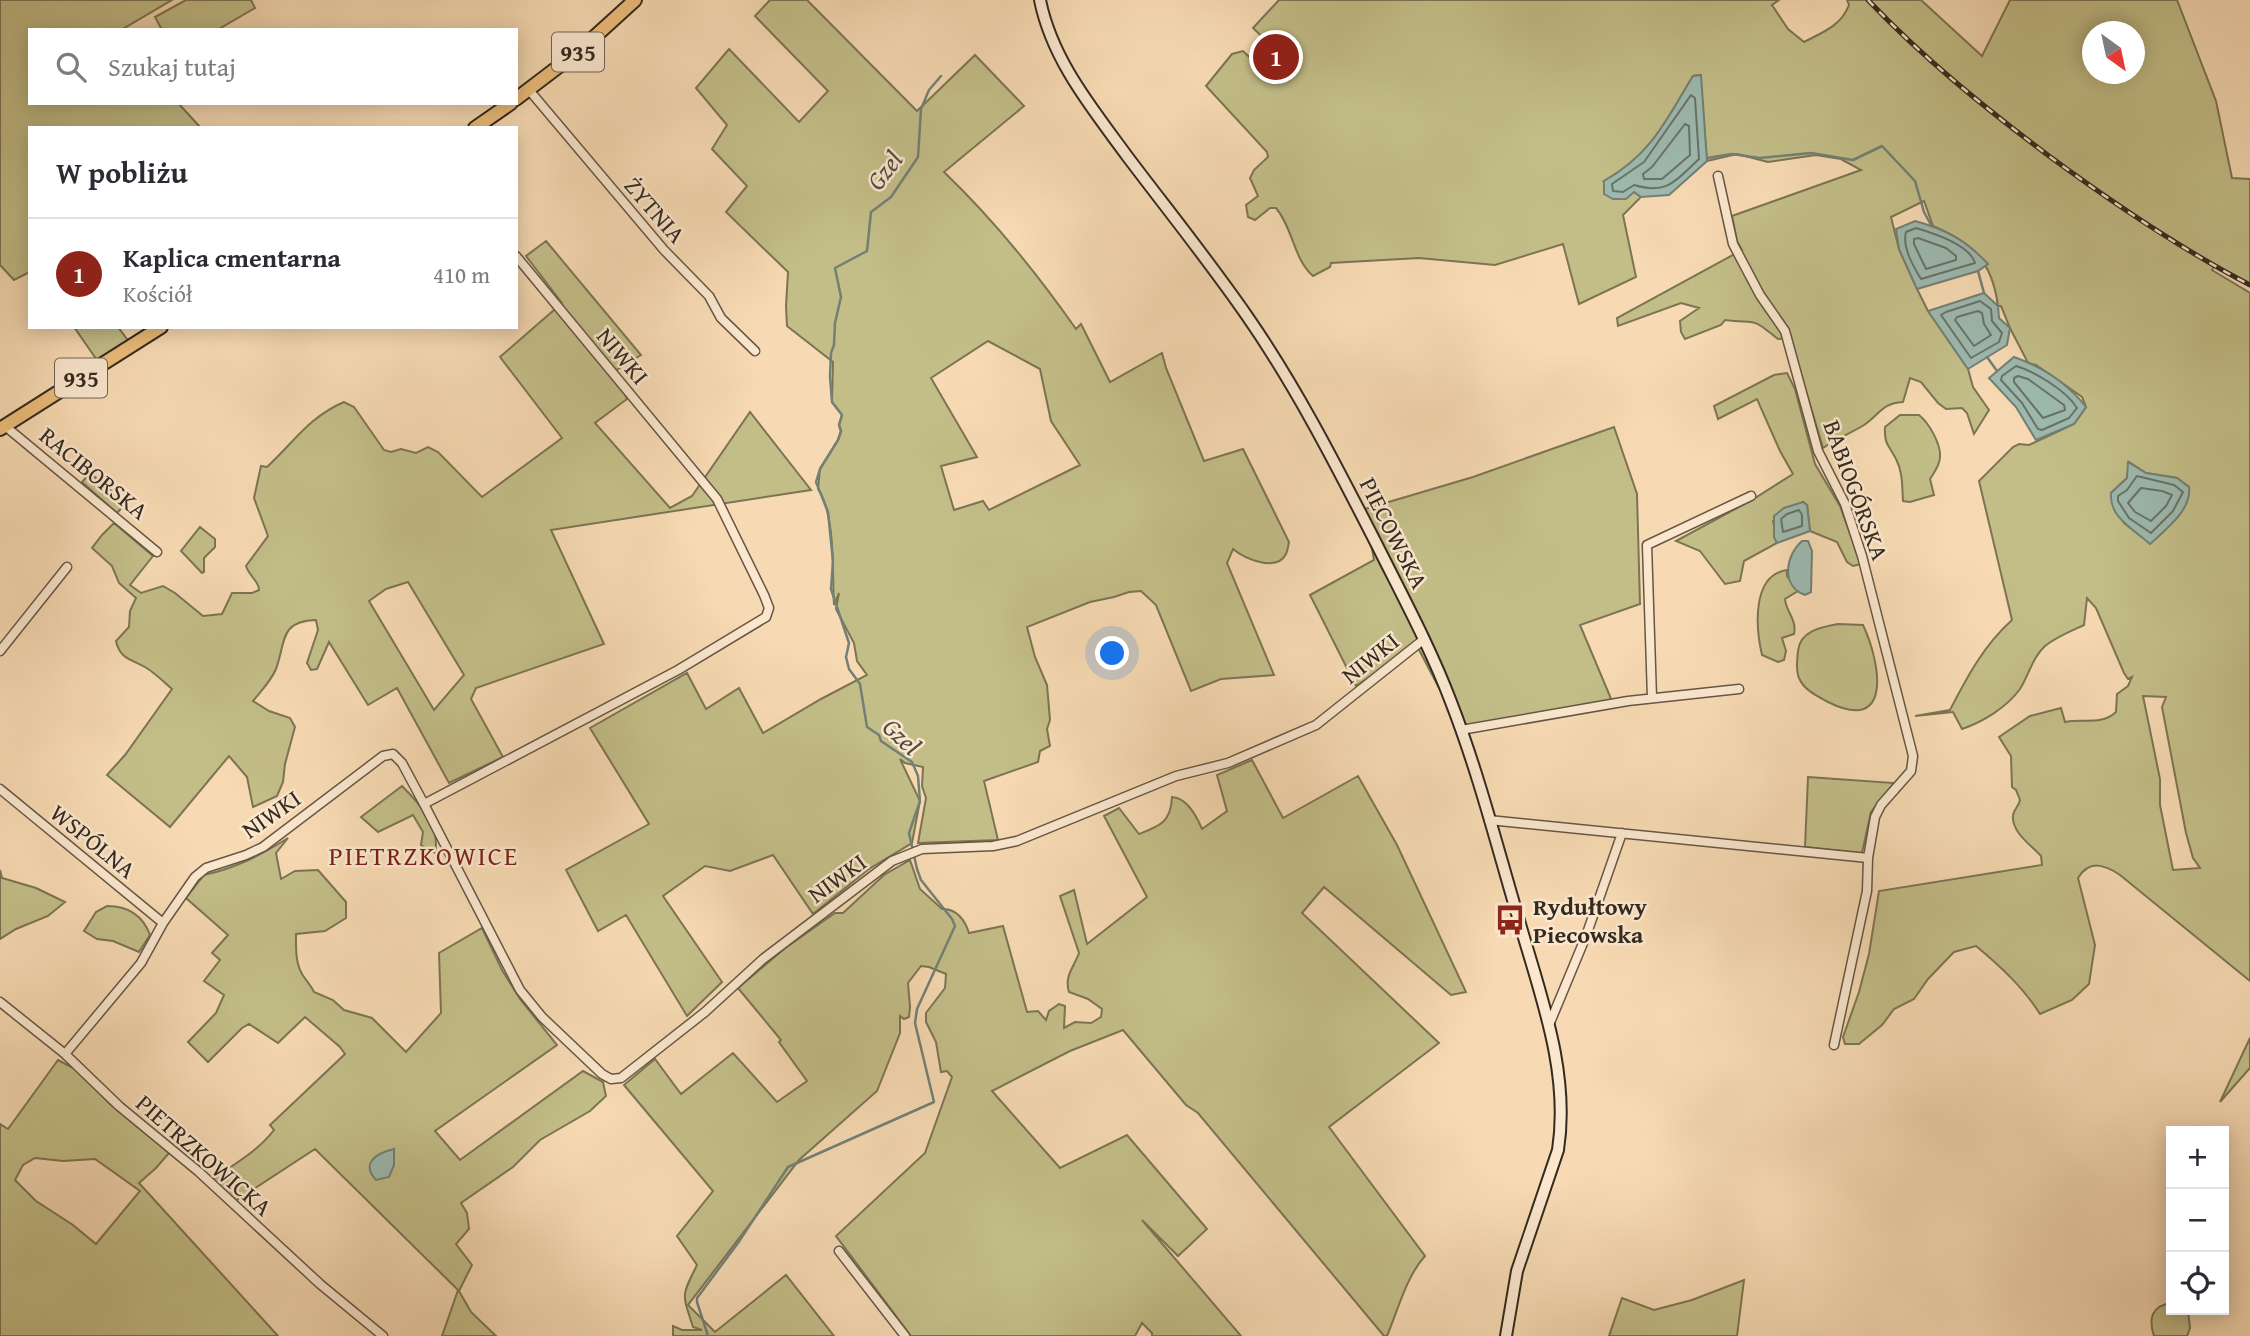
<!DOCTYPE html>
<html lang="pl">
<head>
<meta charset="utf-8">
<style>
	body { margin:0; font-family:"Gentium Book Plus",serif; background:#f2f2f3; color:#2b2b33 }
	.controls { position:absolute; right:21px; bottom:21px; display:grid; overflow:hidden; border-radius:0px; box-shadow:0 4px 18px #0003 }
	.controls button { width:63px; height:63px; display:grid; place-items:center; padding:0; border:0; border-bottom:2px solid #e1e1e2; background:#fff; color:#2b2b33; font:35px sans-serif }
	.compass { position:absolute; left:2082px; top:21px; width:63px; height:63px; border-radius:50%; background:#fff; box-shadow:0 4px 18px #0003; rotate:147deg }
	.you { position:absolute; left:1113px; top:654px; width:24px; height:24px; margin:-18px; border:5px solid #fff; border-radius:50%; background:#1a73e8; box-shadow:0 0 0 10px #1a73e833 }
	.badge { display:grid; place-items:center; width:46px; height:46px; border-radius:50%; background:#8f2418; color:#fff; font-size:23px; font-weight:700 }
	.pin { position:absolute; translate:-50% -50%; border:4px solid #fff; box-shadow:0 2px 7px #0006 }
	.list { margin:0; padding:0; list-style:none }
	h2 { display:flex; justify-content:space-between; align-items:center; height:91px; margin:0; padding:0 28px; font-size:30px }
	h2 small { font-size:23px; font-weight:400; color:#7c7c81 }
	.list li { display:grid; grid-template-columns:46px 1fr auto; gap:21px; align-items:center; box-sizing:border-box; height:112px; padding:0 28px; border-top:2px solid #e1e1e2 }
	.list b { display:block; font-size:26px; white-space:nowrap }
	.list p { margin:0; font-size:23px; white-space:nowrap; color:#7c7c81 }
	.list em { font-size:23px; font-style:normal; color:#7c7c81 }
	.icon { flex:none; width:38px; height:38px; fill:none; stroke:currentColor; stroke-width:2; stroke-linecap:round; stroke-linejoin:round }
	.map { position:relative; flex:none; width:2250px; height:1336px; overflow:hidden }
	.search { position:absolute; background:#fff; box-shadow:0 4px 18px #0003; left:28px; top:28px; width:490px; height:77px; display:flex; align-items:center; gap:18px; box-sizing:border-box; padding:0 24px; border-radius:0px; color:#7c7c81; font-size:26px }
	.panel { position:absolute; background:#fff; box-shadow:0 4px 18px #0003; left:28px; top:126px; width:490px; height:203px; border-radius:0px }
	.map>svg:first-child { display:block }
</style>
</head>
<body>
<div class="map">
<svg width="2250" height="1336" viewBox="0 0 2250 1336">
	<rect width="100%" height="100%" fill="#f7dab3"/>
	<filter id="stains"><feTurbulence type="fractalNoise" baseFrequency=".00286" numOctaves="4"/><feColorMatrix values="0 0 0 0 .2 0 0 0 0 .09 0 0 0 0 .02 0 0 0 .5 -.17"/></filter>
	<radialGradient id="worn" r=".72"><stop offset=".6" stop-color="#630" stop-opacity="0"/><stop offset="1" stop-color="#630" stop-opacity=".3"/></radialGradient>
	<path fill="#c3be88" stroke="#7c7454" stroke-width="2" fill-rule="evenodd" d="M0,0H172L121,30H30V103H178L201,128H30V272L14,280L0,265Z
		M186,0H251L255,8L217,30H162L155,17Z
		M770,0H807L917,111L975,55L1024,106L944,172C994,220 1036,272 1076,329L1081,324L1110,382L1162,353L1166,368L1204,461L1243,449L1289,542C1288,546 1288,550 1286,554C1276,573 1244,558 1233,549L1227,563L1274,675L1221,679L1191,691L1156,605L1141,591L1129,592L1114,597L1090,602L1027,627L1035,657L1047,685L1050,720L1047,729L1050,746L1040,751L1038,762L984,781L998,840L918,843L926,798L922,786L923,767L905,763L900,759L920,801L912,843L869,869L813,914L773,855L730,871L705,866L663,896L722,982L687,1016L626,915L598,931L566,870L649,824L590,728L687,673L706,709L739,688L763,733L821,699L867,675L857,661L854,643L836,609L839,593L834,605C832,573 836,515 818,489L820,469L838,440L841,431L839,425L842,415L832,402L833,362L787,326L786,306L788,272L726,212L747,186L712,149L727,125L696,88L729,49L799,122L828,91L755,16ZM988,341L1040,369L1051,421L1080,465L989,510L983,501L954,510L941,466L977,457L931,378Z
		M1279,0H1779L1772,5L1788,29L1804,42C1823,32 1841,26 1849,5L1847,0H1921L1982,56L2010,0H2177L2216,101L2232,178L2250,179V283L2215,265L2212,270L2250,293V981L2120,875C2104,864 2089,860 2078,878L2095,945L2089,984L2072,1000L2040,1014C2023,987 2000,966 1976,946L1954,952L1928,979L1914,999L1894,1009L1882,1025L1859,1044H1845L1843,1037L1859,992L1869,954L1879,891L2042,865L2041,856C2031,845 2011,832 2013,815C2014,809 2019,806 2020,800L2016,790L2012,787L2011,756L1999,737L2030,716L2061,708L2065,722C2082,718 2101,726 2116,712L2117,694L2128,686L2132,677L2128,679L2124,673L2096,608L2087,598L2084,625C2071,631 2056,637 2045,646C2032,658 2029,675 2020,689C2007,707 1983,722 1962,729L1953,712L1915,716L1950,710C1967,677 1984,645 2012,620L1979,481L2013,447L2019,444L2029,445L2074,424L2086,407L2082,397L2036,365L2028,363L2010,328L2001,306H1998C1992,261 1973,243 1933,226L1924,201L1891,217L1899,249L1917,289L1928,311L1968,369L1973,387L1989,410L1974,434L1967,413L1962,408L1946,409L1938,403L1921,382L1910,378L1903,402C1882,403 1880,414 1864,425C1851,433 1836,439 1823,448L1790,338L1778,339C1750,316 1758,324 1725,320L1721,325L1685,339L1681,332L1680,321L1699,308L1681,303L1618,326L1617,318L1742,250L1737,241L1732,216L1861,170L1841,159L1816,155L1768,162L1737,154L1707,161L1700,75L1693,76C1666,121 1652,154 1604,181L1634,192L1641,197L1623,215L1636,277L1579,304L1563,244L1495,265L1419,258L1331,263L1330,267L1313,276C1293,258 1293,228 1276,208H1270L1255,220L1248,217L1246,205L1258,196L1250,178L1254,170L1268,157L1267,152L1206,86L1232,54L1243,51L1259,66L1275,49L1253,28ZM2092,32H2134V74H2092ZM2129,462L2146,473L2177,478L2189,487L2163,532L2150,543L2124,523L2111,493L2127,478ZM2143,696L2166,697L2162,707L2186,833L2193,858L2200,868L2173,870L2160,805V779Z
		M546,241L641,355L615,371L627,399L595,423L670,508L692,496L750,412L811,490L551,530L604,644L476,688L471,699L503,757L449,783L397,688L368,705L329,642L317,669L311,670L307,663L318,630L316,620C279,621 286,642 276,669C271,681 261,691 253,701L269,711L290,718L295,727L285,764L283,782L277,796L253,807L247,777L229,756L170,827L107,775L125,755L172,689C164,682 155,673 145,667C131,659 120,659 116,641L129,627L130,611L136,598L119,583L112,566L92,548L102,535L114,523L153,556L130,585L141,593L163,586L175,593L203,616L222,614L232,593H252L259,590C259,581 249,576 246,566L268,536L254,498L261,466L267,467C294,442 309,417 344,402L354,407L384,450L391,452L401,449L416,453L428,447L438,452L482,497L562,438L500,357L562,303L526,256ZM408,582L464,675L434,710L369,601L386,589Z
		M74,327H118L132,346L101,366Z
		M1787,373L1795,389L1815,464L1840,506L1861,564L1853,566L1847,562L1837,542L1810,531L1807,505L1803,502L1773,521L1777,543L1744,561L1740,581L1725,584L1700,551L1676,541L1752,500L1793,474L1780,451L1757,399L1718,419L1714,406L1774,375Z
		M1900,415H1919C1929,423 1941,444 1940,457C1940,465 1934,473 1930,479L1934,495L1910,502L1903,501C1902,487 1903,472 1896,459C1889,445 1884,445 1885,427Z
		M1614,427L1637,494L1640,604L1580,625L1612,701L1461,730L1417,646L1356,686L1310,595L1374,560L1365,509L1473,477Z
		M90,473L126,503L117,513L82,482Z
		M200,527L215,539V547L204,558V572L202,573L181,551Z
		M1787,570V576L1798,591L1785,599C1786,612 1797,619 1794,634L1782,638L1786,651L1784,660L1778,662L1762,655C1756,629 1751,575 1787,570Z
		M1838,624L1863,625C1880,661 1894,735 1828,702C1817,696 1804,690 1799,678C1796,671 1797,659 1798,651C1800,631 1821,627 1838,624Z
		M1252,760L1283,818L1358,776L1397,845L1466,992L1451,995L1324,887L1302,913L1439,1043L1329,1127L1425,1256C1406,1277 1398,1310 1387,1336H1384L1198,1113L1186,1105L1123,1030L1070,1051L992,1091L1060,1168L1127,1135L1207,1229L1178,1256L1142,1220L1241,1336H1152V1333L1142,1323L1135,1336H911L836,1236L925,1153L952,1077L947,1071L941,1072L936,1042L926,1022V1013L945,988L946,974L929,967L921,966L908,983L910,1007L909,1017L904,1019L900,1016V1033L877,1091L799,1160L688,1305L715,1332L786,1275L834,1336H673V1326L682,1330H702L693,1327C682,1293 681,1297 697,1265L677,1236L713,1191L624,1085L655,1059L681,1094L733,1053L777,1102L807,1081L779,1042L781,1040L738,988L784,949L835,913H843L884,875L910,860L920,889L942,909C956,908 965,920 969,933L1003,926L1027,1012L1038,1011L1046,1020L1049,1011L1059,1004L1065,1006L1064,1028L1075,1022L1091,1023L1101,1017L1102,1009L1088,999L1069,992C1064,976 1074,967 1079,953L1060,896L1074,890L1087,944L1147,897L1104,816L1119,808L1139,834C1160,826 1171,822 1172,797C1188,798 1197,817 1202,829L1227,811L1217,775Z
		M1808,777L1894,783L1871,812L1862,853L1805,847Z
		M402,786C419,803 441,827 435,853L421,845L423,832L413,815L378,832L361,817Z
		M288,838L276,853L281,879L295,871L318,870L346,902V918L325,931L296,934C296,948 295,965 304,977C308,983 311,985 314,992L333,1000L344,1010L372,1018L406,1052L441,1013L439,953L482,928L502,970L520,999L557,1045L435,1131L460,1160L583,1071L603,1082L606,1096L590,1111L540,1140L513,1167L461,1203L467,1213L469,1229L456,1244L472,1265L459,1291L471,1312L496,1336H442L458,1290L315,1149L234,1202L210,1181C233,1165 257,1152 274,1130L270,1125L345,1054L340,1047L305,1017L278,1043L249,1024L242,1028L208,1062L188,1042L216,1013L224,995L204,981L220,960L212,953L228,935L186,898L204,875C236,868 261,855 288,838Z
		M0,870L2,878L36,888L65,902L48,916L16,929L0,939Z
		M107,906C128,906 143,916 150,935L139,952L113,941L97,939L84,931L96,912Z
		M2250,1038V1068L2220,1102Z
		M58,1060L77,1070L110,1104L170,1152L156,1168L139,1183L278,1336H0V1124L8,1129ZM35,1158L63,1161L95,1159L140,1191L96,1244L73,1225L36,1201L15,1180L23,1165Z
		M1744,1280L1737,1336H1609L1622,1298L1654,1310L1692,1300Z
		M2171,1303V1310H2188L2190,1328L2187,1336H2154C2148,1318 2152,1306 2171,1303Z"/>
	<path fill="#9dbab0" stroke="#738076" stroke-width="2" d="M1701,75L1707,161L1669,195L1641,197L1634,192L1626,199H1613L1604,194V181C1652,154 1666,120 1693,76Z
		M1915,221C1945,229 1967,241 1988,264L1978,271L1917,289L1899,249L1896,229Z
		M1984,293L1998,306L1999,318L2010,328L2007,345L1968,369L1928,311Z
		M2014,357C2042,367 2068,384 2086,407L2074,424L2036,440L2016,407L1989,378Z
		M2128,462L2146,473L2177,478L2189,487C2192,510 2166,529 2150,544C2134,529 2109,518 2111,493L2127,478Z
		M1803,502L1807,505L1810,531L1777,543L1774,537V516L1784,508Z
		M1802,541H1808L1812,551L1811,592L1805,595C1781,586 1785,556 1802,541Z
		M394,1149V1165L389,1177L376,1180C360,1163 377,1153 394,1149Z"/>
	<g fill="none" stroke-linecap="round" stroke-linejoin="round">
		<path stroke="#697268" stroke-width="2" d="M1691,95L1695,98L1699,159C1675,181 1668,195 1634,185L1623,192L1613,191L1612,184L1644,162Z
			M1685,124L1689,126L1690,155L1662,179H1644L1643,174L1652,167Z
			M1916,228C1933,233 1970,245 1975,263L1921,279C1913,266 1902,247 1906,232Z
			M1918,238L1946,248L1956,256V260L1926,269L1914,244V239Z
			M1980,301L1991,309L1992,321L2002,333L1999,342L1971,358L1941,315L1946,312Z
			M1978,311L1982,313L1984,324L1991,335L1974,346L1955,320L1957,317Z
			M2016,366C2034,371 2067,391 2077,408L2069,418L2042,430L2038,429L2022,403L2001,380L2002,376Z
			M2018,376L2028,379L2064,405L2065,410L2043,418L2014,382V378Z
			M2137,476L2174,485L2183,492L2173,511L2151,533L2129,518L2118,501V496L2127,490Z
			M2141,488L2162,491L2172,495L2166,506L2151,521L2135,512L2128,503Z
			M1799,510L1802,515V526L1783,532L1781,519L1787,514Z"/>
		<path stroke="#738076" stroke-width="2.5" d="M1707,158L1732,154L1760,158L1811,153L1853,160L1882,146L1915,181L1924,212L1931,225
			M1978,271L1984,293
			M1987,357L1997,371
			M708,1336L697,1302V1298L738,1243L788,1167L934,1102L915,1023L917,1009L955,926L952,919L921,880L917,869L909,833L920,801L918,776L912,762L881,741L879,735L867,727L860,684L849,669L846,657L849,643L831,589L833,561L828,512L816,482L820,469L838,440L841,431L839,425L842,415L832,402L830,376L831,353L834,345L835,323L841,297L835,268L867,251L871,212L891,197L918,157L921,109L929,90L941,76"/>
		<g stroke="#665644" stroke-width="11">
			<path id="street" d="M529,90L664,250L709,296L721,318L755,351
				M1718,176L1733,244L1760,295L1785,331L1818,451L1845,504L1862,556L1913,756L1911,771L1881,805L1875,817L1868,858L1867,891L1834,1045
				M5,426L157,552
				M0,651L67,567
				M1652,698L1647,545L1751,496
				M1461,730L1628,701L1739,689
				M0,789L163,923
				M424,804L520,990L542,1017L602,1074L611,1079L621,1078L705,1012L763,959L892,861L922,849L993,846L1017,841L1176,776L1228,763L1316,725L1423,640
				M1489,820L1868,858
				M0,1002L65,1054L119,1106L199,1172L320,1284L383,1336
				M1549,1025L1586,936L1622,833
				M65,1054L141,963L163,923L195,877L206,868L246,855L263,847L383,756L393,754L402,763L424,804L678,670L766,617L769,608L764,595L717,499L516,256
				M839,1251L905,1336"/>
		</g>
		<g stroke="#352a1f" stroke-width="14">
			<path id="secondary" d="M1040,0C1052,60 1092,108 1127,156C1167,209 1209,261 1247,316C1297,388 1337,467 1377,545C1403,597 1431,649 1451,702C1479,774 1498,850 1520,924C1541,997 1570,1073 1558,1150L1517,1271L1506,1336"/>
		</g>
		<g stroke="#352a1f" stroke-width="16">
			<path id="primary" d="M516,99L579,51L635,0
				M475,128L511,103
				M0,429L161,327"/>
		</g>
		<use href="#street" stroke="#fae7ce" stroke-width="8"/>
		<use href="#secondary" stroke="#fae7ce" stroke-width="10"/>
		<use href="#primary" stroke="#ecbd7a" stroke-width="12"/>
		<g stroke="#352a1f" stroke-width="5">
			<path id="rail" d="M1868,0C1923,58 1985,108 2049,156C2113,203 2179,248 2250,285"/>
		</g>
		<use href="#rail" stroke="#fae7ce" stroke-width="2.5" stroke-dasharray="8" stroke-linecap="butt"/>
	</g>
	<defs>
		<g id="bus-bare" transform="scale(2.415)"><path d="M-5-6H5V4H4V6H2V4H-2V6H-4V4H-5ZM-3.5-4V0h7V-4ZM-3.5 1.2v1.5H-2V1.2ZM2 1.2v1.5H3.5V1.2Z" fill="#8f2418" stroke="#fae7ce" stroke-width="2.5" paint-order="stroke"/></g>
	</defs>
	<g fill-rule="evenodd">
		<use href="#bus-bare" x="1510" y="920"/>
	</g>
	<g text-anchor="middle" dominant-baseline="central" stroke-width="5" stroke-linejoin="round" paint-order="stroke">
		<g fill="#fae7ce" stroke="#706354" stroke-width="2">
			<rect x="552" y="32.5" width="52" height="39" rx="5"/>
			<rect x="55" y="358.5" width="52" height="39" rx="5"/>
		</g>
		<g font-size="23" font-weight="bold" fill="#352a1f">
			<text x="578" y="52">935</text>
			<text x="81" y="378">935</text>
		</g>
		<g font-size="24" fill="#352a1f" stroke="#fae7ce">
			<text transform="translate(655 210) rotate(49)">ŻYTNIA</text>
			<text transform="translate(623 356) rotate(50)">NIWKI</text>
			<text transform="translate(94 473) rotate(39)">RACIBORSKA</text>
			<text transform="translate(1856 490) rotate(70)">BABIOGÓRSKA</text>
			<text transform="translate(1394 533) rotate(63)">PIECOWSKA</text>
			<text transform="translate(1370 658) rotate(-39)">NIWKI</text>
			<text transform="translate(271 814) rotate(-35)">NIWKI</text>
			<text transform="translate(93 841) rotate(39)">WSPÓLNA</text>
			<text transform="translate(837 878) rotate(-36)">NIWKI</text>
			<text transform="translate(204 1155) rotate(41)">PIETRZKOWICKA</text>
		</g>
		<g font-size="24" font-weight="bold" fill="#352a1f" stroke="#fae7ce" text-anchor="start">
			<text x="1533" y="906">Rydułtowy<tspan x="1533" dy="28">Piecowska</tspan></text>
		</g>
		<g font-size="26" font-style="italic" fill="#4f4e43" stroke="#fae7ce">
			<text transform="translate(884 170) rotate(-53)">Gzel</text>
			<text transform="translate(902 736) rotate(43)">Gzel</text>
		</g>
		<g font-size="26" letter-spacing="2" fill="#7a1f14" stroke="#fae7ce">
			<text x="424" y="855">PIETRZKOWICE</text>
		</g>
	</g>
	<rect width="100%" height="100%" filter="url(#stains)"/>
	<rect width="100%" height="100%" fill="url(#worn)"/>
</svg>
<div class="controls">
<button>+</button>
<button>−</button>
<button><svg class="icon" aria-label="locate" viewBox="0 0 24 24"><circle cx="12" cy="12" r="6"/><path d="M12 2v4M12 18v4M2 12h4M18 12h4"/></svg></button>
</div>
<svg class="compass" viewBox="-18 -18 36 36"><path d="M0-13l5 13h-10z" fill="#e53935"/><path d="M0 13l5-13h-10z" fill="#7c7c81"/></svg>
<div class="you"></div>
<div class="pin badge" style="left:1276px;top:57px">1</div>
<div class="search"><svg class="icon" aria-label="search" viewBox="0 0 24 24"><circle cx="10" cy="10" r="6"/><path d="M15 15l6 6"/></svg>Szukaj tutaj</div>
<section class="panel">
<h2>W pobliżu<small></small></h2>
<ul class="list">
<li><span class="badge">1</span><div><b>Kaplica cmentarna</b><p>Kościół</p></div><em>410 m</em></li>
</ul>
</section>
</div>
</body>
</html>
